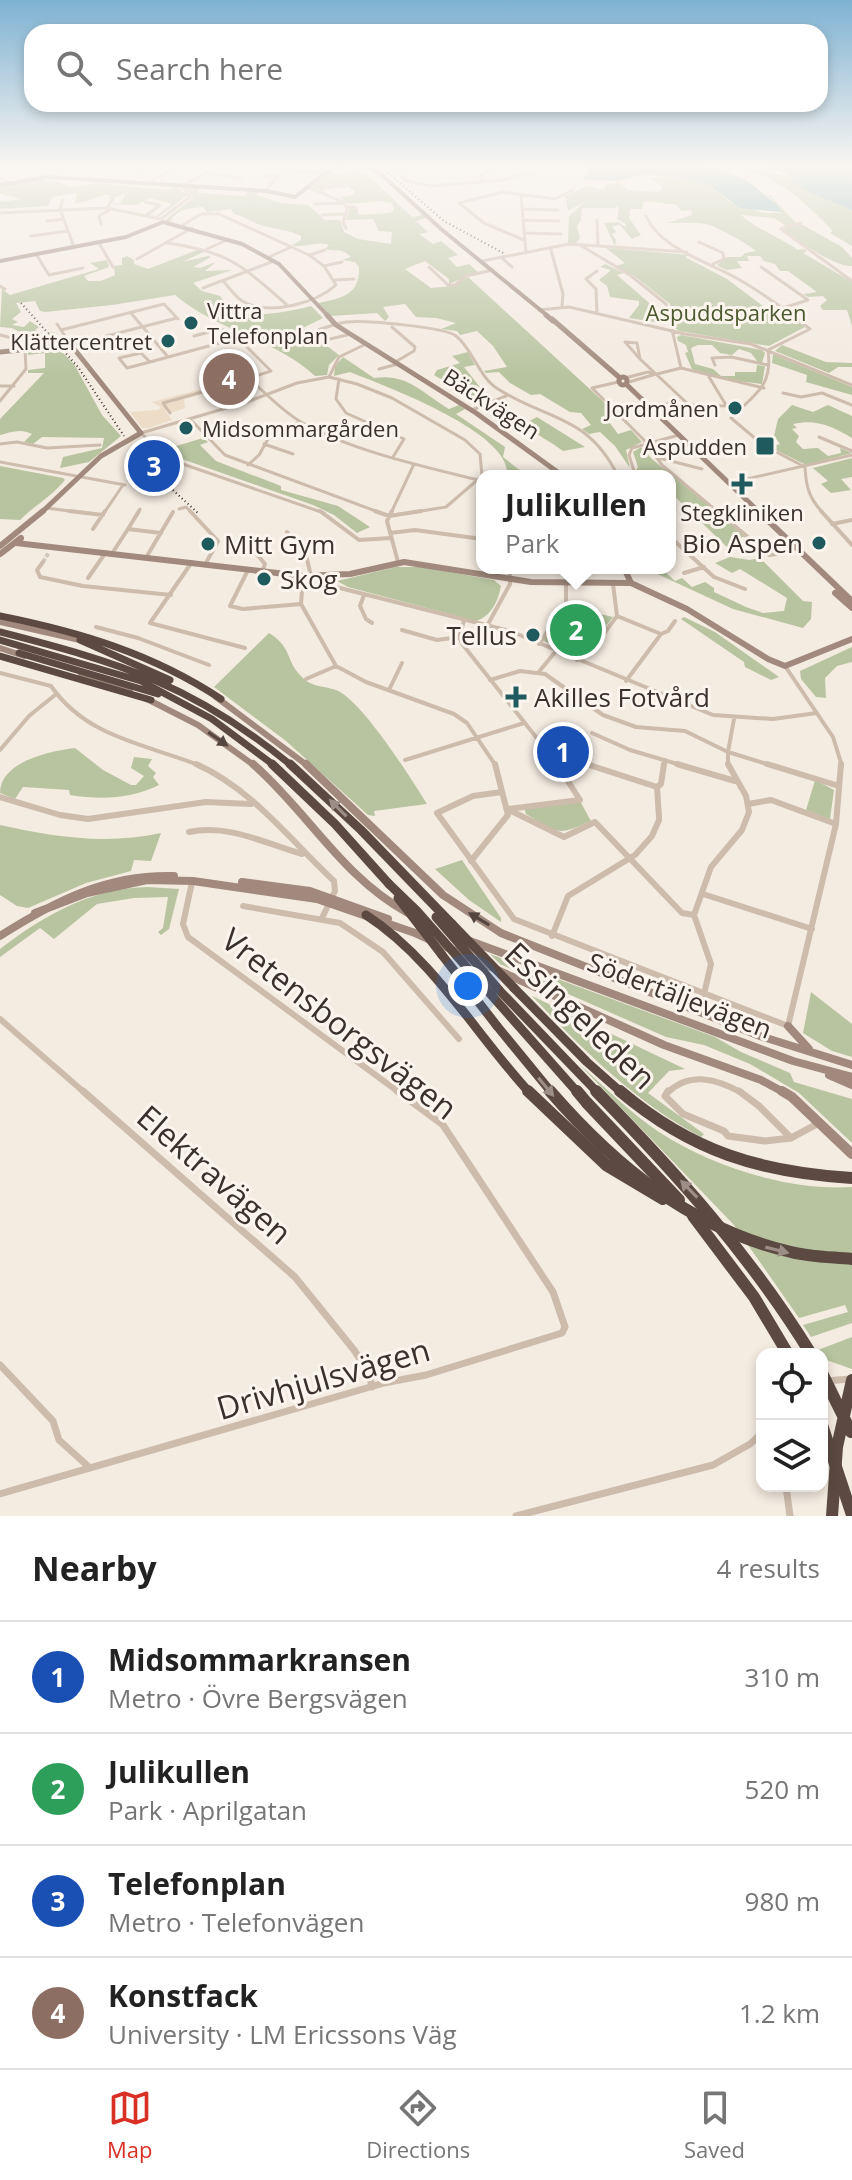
<!DOCTYPE html>
<html lang="en">
<head>
<meta charset="utf-8">
<style>
	body { margin:0; font-family:"Open Sans",sans-serif; background:#f2f2f2; color:#222 }
	.controls { position:absolute; right:24px; bottom:24px; display:grid; overflow:hidden; border-radius:16px; box-shadow:0 4px 12px #0003 }
	.controls button { width:72px; height:72px; display:grid; place-items:center; padding:0; border:0; border-bottom:2px solid #e0e0e0; background:#fff; color:#222; font:40px sans-serif }
	.you { position:absolute; left:468px; top:986px; width:28px; height:28px; margin:-20px; border:6px solid #fff; border-radius:50%; background:#1a73e8; box-shadow:0 0 0 12px #1a73e833 }
	.badge { display:grid; place-items:center; width:52px; height:52px; border-radius:50%; background:#d93025; color:#fff; font-size:26px; font-weight:700 }
	.pin { position:absolute; translate:-50% -50%; border:4px solid #fff; box-shadow:0 2px 8px #0006 }
	.popup { position:absolute; left:476px; top:470px; width:200px; height:104px; box-sizing:border-box; display:grid; place-content:center; border-radius:16px; background:#fff; filter:drop-shadow(0 2px 6px #0005); font-size:26px; white-space:nowrap; color:#767676 }
	.popup b { font-size:30px; color:#222 }
	.popup::after { content:''; position:absolute; left:50%; top:100%; margin-left:-16px; border:16px solid transparent; border-top-color:#fff }
	.list { margin:0; padding:0; list-style:none }
	h2 { display:flex; justify-content:space-between; align-items:center; height:104px; margin:0; padding:0 32px; font-size:34px }
	h2 small { font-size:26px; font-weight:400; color:#767676 }
	.list li { display:grid; grid-template-columns:52px 1fr auto; gap:24px; align-items:center; box-sizing:border-box; height:112px; padding:0 32px; border-top:2px solid #e0e0e0 }
	.list b { display:block; font-size:30px; white-space:nowrap }
	.list p { margin:0; font-size:26px; white-space:nowrap; color:#767676 }
	.list em { font-size:26px; font-style:normal; color:#767676 }
	.icon { flex:none; width:44px; height:44px; fill:none; stroke:currentColor; stroke-width:2; stroke-linecap:round; stroke-linejoin:round }
	.map { position:relative; flex:none; width:852px; height:1516px; overflow:hidden }
	.search { position:absolute; background:#fff; box-shadow:0 4px 12px #0003; left:24px; right:24px; top:24px; height:88px; display:flex; align-items:center; gap:20px; box-sizing:border-box; padding:0 28px; border-radius:24px; color:#767676; font-size:30px }
	.sheet { height:552px; background:#fff }
	nav { display:flex; justify-content:space-around; align-items:center; box-sizing:border-box; height:112px; border-top:2px solid #e0e0e0; background:#fff; font-size:22px; color:#767676 }
	nav a { display:grid; justify-items:center; gap:4px }
	nav .on { color:#d93025 }
	.map>svg:first-child { display:block }
</style>
</head>
<body>
<div class="map">
<svg width="852" height="1516" viewBox="0 0 852 1516">
	<rect width="100%" height="100%" fill="#f4ebe1"/>
	<path fill="#b8c4a0" d="M752,166L789,178L813,194L852,210V246L830,233L833,231C816,213 791,189 768,178C761,174 752,173 745,168Z
		M354,171L367,174L412,217L423,215L426,218L416,221L428,232L419,234L433,244L441,241L458,255L448,258L457,267L469,264L478,272L449,284V279L425,261L405,269L431,288L452,286L468,277L618,415L606,418L618,434L631,430L642,442L626,450L630,468L615,446L600,432L589,434L582,429L591,425L581,413L570,412L540,394L531,395L510,383L499,372L486,373L484,371L507,367L493,346L477,331L460,335L457,331L441,329L456,323L436,318L416,317L405,304L383,307L389,317L385,321L377,313L330,316L318,303C342,298 360,295 359,267L355,262L342,260L351,257C339,246 337,253 325,249L329,245C316,241 300,249 292,245L301,240V236C289,230 276,229 264,226C256,225 245,216 234,214L231,209L207,212L203,207C189,208 177,209 170,222L165,220L193,198L186,188H199L198,193L245,196L249,191H258L257,195L280,203L308,205L325,220H340L344,232L358,239L391,244L392,232L379,231L373,219L346,220L350,207L355,209L357,215L390,213L394,210L392,203L379,201L349,204L340,197L353,195L355,191L343,183L345,186H333L331,183L320,190L312,187L328,172L341,174Z
		M670,177L709,185L730,202L764,213H781L779,207L767,195H770L797,224L786,226L774,218L741,215C758,230 779,237 798,250L804,249L807,251L803,253L852,282V326L847,310H823L820,306L827,300L823,296L808,297L803,294L817,292L788,271H780L775,264L764,261L760,256H747L749,261H737L742,268L726,270L717,265L727,257H741L745,253L756,251C750,245 714,225 706,224C696,222 677,223 667,223L692,215L691,210L682,211L675,204C663,205 655,200 643,202L642,209H630L629,218L641,235L632,239L620,225L612,226L616,232L612,234L616,240L615,246L604,223L618,222L625,227L626,224L617,219L619,207L615,205L617,208H582L581,220L577,226L580,238L576,243H568L569,216L586,201L568,211L566,199L571,201L564,197L587,186L603,190L606,185L619,182L628,190L658,192L663,187L651,178Z
		M40,180L56,181L72,188L96,183L165,190L175,187L188,195L158,217H155L172,204L149,198L137,205L112,204L121,203L125,194L109,199L110,195C99,194 88,203 75,203L77,193L52,197L48,206L0,209V202L21,199L0,194V187Z
		M801,224L842,247L852,258V266C837,268 795,240 784,229Z
		M606,248L691,255L685,257L727,279L783,321L796,320L805,327L769,346L679,331L675,328L670,304L633,275L616,266L625,263Z
		M200,249L206,251L182,262L208,256L211,257L193,267L200,268L216,262L205,271L232,270L193,283L202,291L220,296C223,300 225,304 228,307C244,321 293,311 311,306L323,318L303,328L339,355L329,365L327,375L315,376C275,339 217,331 175,295L112,305L45,312L40,311L35,301L16,303L21,312L12,319L18,322L12,325L24,327L30,321L39,327L35,330L43,334L54,332L63,342L50,345L23,344L33,339L12,328L0,327L2,289L10,295L99,269L90,263L107,260L109,267L84,276L88,281H101L115,275L114,266L122,265V258L127,256L134,260V264L148,269Z
		M605,264L624,273L617,275L654,307L652,308L656,315L649,318L668,324L629,318L639,305V301L610,297L607,286L599,280L611,270L600,267Z
		M681,335L762,350L765,353L762,363L758,362L751,353L739,349L732,355L720,353L712,345H698L691,348L695,364L713,369L721,376H735V372H756L757,365L765,366L762,384L722,379L692,369L685,353L688,352L686,345L678,341L677,337Z
		M782,345L826,362L852,363V367H838L829,373L775,351Z
		M57,347L74,364L102,415L121,436L89,462L60,468L63,457L102,448L104,438L42,437L33,444L24,442L32,434C21,428 11,432 0,435V419L44,373H28V370L45,368V353L28,355V352Z
		M468,352L475,365L464,367L486,395L475,399L434,375L437,370L460,363L452,356Z
		M773,354L852,387V395L806,382L807,375L772,363Z
		M343,357L374,378C407,373 421,392 449,409L459,405L465,409L456,414L505,447L503,457L518,469L537,476H525L507,470C502,429 385,386 350,372L334,376L335,366Z
		M792,405L813,412L828,405L852,416V438C831,426 817,419 793,424L797,428L792,429L799,436L796,442L803,449L818,448L828,456L841,453L840,448L852,453L806,465L770,447L780,444L774,436L778,419Z
		M537,417L585,447L563,451C550,441 536,435 524,424Z
		M203,438L208,442L200,445L216,461L281,486V490L338,506L370,527L357,533L334,515L313,505L179,458L173,447Z
		M641,447L652,459L746,536L733,540V548L730,550L670,492V476H633L638,467L633,452Z
		M852,458V477L841,479L851,490L831,493L821,484L828,481L813,468Z
		M0,466L63,478L65,480C51,497 35,505 20,520L0,519Z
		M730,557L749,560L760,558L803,601L812,602L811,619L803,628L733,609L651,571L632,568H661L675,581L682,578L692,587L705,582L714,588V592L746,607L763,613L784,611L787,598L740,569L732,573L715,563Z
		M396,567H422L494,580L501,586C498,602 491,616 476,621L348,587L337,581Z
		M569,607L613,617L591,645L576,655L544,641L550,628Z
		M684,617L715,632L779,677L771,680L745,667L744,662L681,619Z
		M269,633C293,648 285,660 301,676C312,689 328,685 340,692C365,706 411,778 427,804L374,811L375,816L368,815L286,741L214,687Z
		M852,647V662L837,666L825,678L826,698L816,697L801,679L800,671Z
		M75,748L103,770L131,785H136L144,776L131,768L134,757L152,759L148,766L156,773L153,777L159,785C131,799 101,800 70,795L69,790L23,787L15,799L0,793C0,762 49,751 75,748Z
		M815,780L834,790L830,819L806,810Z
		M580,801L591,821C556,837 558,833 526,814L524,807Z
		M0,825C54,837 106,845 161,833L151,861L134,860L131,871L86,883L28,908L17,906L0,895Z
		M462,860L501,918V922L469,900L435,869Z
		M148,887L179,889L169,929L161,935L158,932L163,928L168,897L134,898L97,904L54,939L40,928L0,957V949C43,916 91,888 148,887Z
		M490,954L715,1037L741,1052L790,1073L794,1082L852,1099V1143L799,1093L750,1064L704,1045L666,1037L500,964Z
		M811,992L852,1024V1057L832,1051L803,1033Z
		M532,996L685,1069L669,1071L648,1093L704,1134L701,1137C634,1101 584,1051 532,996Z
		M579,1064C605,1087 630,1113 659,1132C713,1167 788,1191 852,1187V1323L811,1337L803,1325L848,1312L845,1305L799,1318L734,1225Z
		M852,1337V1369L826,1360L818,1350Z"/>
	<path fill="#ecdcc8" d="M254,375L241,383L184,399L185,408L170,413L165,410L172,420L148,428H142L130,412L158,410L161,407L152,402Z"/>
	<path fill="#7fb0b2" d="M585,165C644,165 720,151 765,195C771,201 778,203 781,212L740,208L709,185L674,177L644,174L617,181L585,180L582,178L590,172Z
		M759,165H852V210C835,202 793,190 787,173Z"/>
	<g fill="none" stroke-linecap="round" stroke-linejoin="round">
		<path stroke="#cfc6bd" stroke-width="4" stroke-dasharray="4 2" stroke-linecap="butt" d="M43,562L49,552"/>
		<path stroke="#cdbbac" stroke-width="3" d="M271,165L291,171L325,173
			M389,165L407,181L431,186L504,180L526,172L535,175L524,176
			M0,169L11,165
			M138,171L140,165
			M206,173L241,178
			M264,176H276
			M0,177L9,183
			M483,182L480,176L496,165
			M148,183L181,165
			M308,187L345,203L347,210L343,222L346,228
			M266,191L283,169L293,165
			M319,192L326,187L346,186
			M521,195L526,253
			M63,200L60,209L74,247
			M145,202L160,205L147,215
			M314,204L345,203
			M347,207H355L357,213
			M107,208L113,199
			M522,209L558,210
			M0,213L107,208L161,219
			M322,215L345,214
			M646,216C661,250 708,261 738,279C763,293 787,311 810,329L768,350
			M161,219L190,197L183,186L219,165
			M523,220L559,221
			M597,220L598,246
			M47,221L64,219
			M801,223L781,229L852,281
			M101,224L99,216L111,209
			M183,225L201,214H219L309,255L324,266L336,285C316,303 272,315 246,303C236,299 230,288 223,281
			M524,233L561,234
			M31,236L68,231
			M524,240L484,223L459,203L503,192L555,199L573,190
			M699,242L723,253L724,259L713,264
			M99,243L113,267
			M167,243C229,252 240,264 286,304
			M580,245L630,275L666,304L681,368
			M207,249L229,239
			M551,250L563,294L562,306
			M36,254L49,275L83,268
			M310,255L325,250
			M269,257L291,247
			M502,258L512,267
			M137,259L192,228
			M482,261L569,244L687,252
			M324,266L342,262
			M429,267L448,285H455L466,276L493,270
			M761,267L808,300L783,308
			M597,271L586,279L596,289L597,312
			M335,280L354,279
			M0,286L5,289
			M203,288L274,261
			M539,310L569,307L685,334L751,344L852,385
			M131,313L168,357
			M57,324L71,345L177,318
			M392,327L415,347L414,351L395,362
			M61,330L164,304L178,319
			M318,330C328,327 337,323 347,322C364,320 445,327 456,336C473,349 479,378 498,389C548,421 587,414 618,476
			M0,335L12,338L25,349L26,369L0,401
			M194,336L221,329L238,338L271,371L231,384L228,381
			M330,339L351,334
			M625,342L637,343L640,359Z
			M768,350C773,388 754,394 731,418L763,445L805,467C806,487 809,498 823,513
			M141,353L150,362L127,368L119,358Z
			M640,359L690,406
			M150,362L238,338
			M715,365L712,358L731,357L768,365
			M379,369L398,364
			M657,374L681,368L764,388
			M329,377L339,357L366,344
			M709,377L732,415
			M625,378L648,372L656,374L629,382
			M249,379C266,393 282,411 301,422C351,451 426,467 482,481
			M339,379L336,399L346,413L404,439L393,457
			M0,386H14
			M592,388L644,440L662,465L719,513
			M592,388L618,382
			M783,393L801,397L822,393L852,405
			M659,404L726,406
			M472,410L506,396
			M170,413L163,403L231,384
			M190,419L225,455L381,513
			M819,437L852,451
			M0,444L17,442L47,448L100,445
			M264,444L293,454
			M659,458L702,469
			M0,462L125,485
			M248,465L259,455L268,439L299,422
			M629,476L634,471L629,455L632,448L679,435
			M729,483L852,455
			M46,508L86,513
			M179,509L186,507L192,513
			M104,513L123,485
			M138,513L140,509
			M324,513L177,462L161,453L141,433L247,402L297,383L329,377L357,384L392,398L465,440L480,454L482,476
			M391,513L414,464
			M409,513L446,507L482,476"/>
		<path stroke="#cdbbac" stroke-width="4" d="M69,511L103,515
			M190,511L218,541L206,563
			M320,511L359,540L391,538
			M375,511L389,516L421,511
			M392,511L387,521L398,562
			M717,511L769,555L792,552
			M821,511L852,545
			M832,524L852,520
			M93,529L105,511
			M128,529L139,511
			M287,532L306,555L311,576
			M390,533L415,530L482,539
			M670,537L714,577L745,589
			M239,550L255,552L265,564L262,572
			M113,552L128,529L161,533
			M147,556L173,512
			M43,562L37,570L40,577L83,586L171,595
			M192,562L150,623L245,648
			M248,570L230,606L243,609L301,604
			M684,573L704,567
			M303,576L301,604L336,666L366,682L454,714L467,723L496,766
			M332,576V584L336,587L510,631L713,715L773,719L817,713
			M88,578L106,552
			M364,595L360,606L366,619L372,623
			M617,616L661,634
			M464,621L459,637L463,645L559,766
			M487,626L510,584V568
			M96,627L138,638L209,665
			M402,630L437,640L459,637
			M539,644C549,630 554,618 566,605V584
			M577,660L593,648L617,616L613,584
			M785,666L833,737L842,766
			M0,673L51,686C87,738 146,744 201,766
			M538,673L556,651
			M306,679L336,666
			M490,680L520,671L545,674L603,715L636,727L685,731L728,752V766
			M626,681L661,634L668,631L675,621
			M389,690L402,663
			M734,719L728,752L773,766
			M592,733L630,750L684,766
			M0,750L29,716L55,695
			M405,760L524,723
			M558,760L573,759L591,766
			M664,766L665,760"/>
		<path stroke="#cdbbac" stroke-width="6" d="M196,764C251,788 291,841 334,881L335,891L322,918
			M586,764L657,787
			M677,764L735,781
			M767,764L839,786
			M657,787L661,784L664,764
			M657,787L659,817
			M502,792L473,796L437,813L514,919L788,1026L836,824L841,764
			M0,797L60,815L88,819L206,802L251,804
			M748,804L771,800L836,824
			M507,809L564,837L595,822L682,913L694,915L711,964L704,994
			M508,809L580,800L557,764
			M189,832C229,824 264,843 302,854
			M471,861L508,815L495,764
			M192,882L183,924L188,937L400,1093
			M703,894L812,929
			M243,906L340,923L383,952L459,1039
			M694,915L711,867L742,830L749,812L746,796L728,764
			M552,936L568,896L635,855L652,836L659,820
			M0,1019L85,1093
			M667,1093C690,1071 717,1079 742,1093"/>
		<path stroke="#cdbbac" stroke-width="7" d="M83,1091L295,1277L354,1350L369,1373L372,1387
			M668,1091L665,1096L683,1114L724,1131L728,1136L765,1141L791,1138
			M739,1091L759,1106L791,1138
			M791,1138L819,1123
			M0,1365L53,1421L59,1440L90,1468
			M825,1381L851,1379
			M786,1486L790,1516
			M0,1494L384,1383L426,1375L562,1333L565,1327L553,1292L443,1125L397,1091
			M516,1516L713,1465L750,1444L762,1433"/>
		<path stroke="#a18a7d" stroke-width="4" d="M364,165L382,175L441,229L549,317
			M0,185L47,177L266,191L295,197L325,173L342,165
			M0,261L126,237L163,222L242,244L279,264L329,317"/>
		<path stroke="#a18a7d" stroke-width="5" d="M327,315L336,325L476,413L563,476
			M546,315L553,321
			M552,319L620,378
			M0,352L71,345L141,433L101,456L41,513
			M619 381a4 4 0 1 1 8 0a4 4 0 1 1-8 0Z
			M626,384L760,513"/>
		<path stroke="#a18a7d" stroke-width="6" d="M758,511L852,601
			M16,543L303,576L350,574L404,562L531,582L631,583L687,609L768,659L785,666L852,639
			M0,546L43,511
			M0,554L21,538
			M624,568L631,583
			M835,593L852,608
			M0,622L84,641
			M0,648L24,656
			M81,675L130,691
			M216,697L308,766
			M145,698L198,725L255,766"/>
		<path stroke="#a18a7d" stroke-width="8" d="M253,764C308,812 342,877 408,913
			M306,764L443,895L501,933L760,1036L852,1065
			M242,882L310,891L388,919
			M35,913L87,893L147,880L193,881L317,899L415,933L664,1045L761,1080L785,1093
			M0,936C55,901 107,874 174,876
			M470,941L793,1061L852,1077
			M788,1026L809,1049
			M829,1075L852,1085"/>
		<path stroke="#a18a7d" stroke-width="10" d="M782,1091L792,1097L852,1154"/>
		<path stroke="#5c4a42" stroke-width="7" d="M0,616C80,632 153,654 221,699
			M0,632C121,663 194,685 292,766
			M0,640L141,681L212,719L275,766
			M80,640L170,680
			M19,653L158,694
			M0,656L151,700"/>
		<path stroke="#5c4a42" stroke-width="9" d="M272,764L335,824L389,884
			M290,764L361,830L452,924
			M366,915C434,959 476,1035 530,1093
			M442,955L497,1026
			M514,988L587,1062L622,1093
			M499,990L598,1093"/>
		<path stroke="#5c4a42" stroke-width="12" d="M528,1091L606,1165L663,1199
			M596,1091C676,1173 751,1256 811,1354
			M620,1091C692,1152 760,1172 852,1178
			M587,1103L679,1200
			M693,1216L754,1297L788,1354
			M822,1425L852,1515"/>
		<path stroke="#3b302b" stroke-width="2" stroke-dasharray="1 3" stroke-linecap="butt" d="M379,165L444,221L505,254
			M21,303L78,367L124,436
			M135,449L163,481L199,514"/>
		<path stroke="#5c4a42" stroke-width="9" d="M389,884L417,911L578,1093
			M398,898L442,955
			M436,917L499,990
			M452,924L514,988
			M497,1026L552,1093"/>
		<path stroke="#5c4a42" stroke-width="12" d="M550,1091C616,1167 692,1229 791,1252C810,1257 832,1257 852,1259
			M577,1091L587,1103
			M822,1373L851,1432
			M832,1516L837,1447L852,1380"/>
	</g>
	<defs><path id="oneway-solid" d="M-6-.8H1V-3.2L6.5 0L1 3.2V.8H-6Z" transform="scale(2)"/></defs>
	<g fill="#544640">
		<use href="#oneway-solid" transform="translate(218 739) rotate(35)"/>
		<use href="#oneway-solid" transform="translate(479 919) rotate(-149)"/>
	</g>
	<g fill="#9c8e87">
		<use href="#oneway-solid" transform="translate(338 808) rotate(-135)"/>
		<use href="#oneway-solid" transform="translate(546 1087) rotate(50)"/>
		<use href="#oneway-solid" transform="translate(689 1189) rotate(-134)"/>
		<use href="#oneway-solid" transform="translate(777 1250) rotate(14)"/>
	</g>
	<linearGradient id="sky" x2="0" y2="1"><stop stop-color="#7eb2d2"/><stop offset="0.44" stop-color="#faf6f2"/><stop offset="1" stop-color="#faf6f2" stop-opacity="0"/></linearGradient>
	<rect width="852" height="377" fill="url(#sky)"/>
	<g fill="#1f5a5e" stroke="#fbf5ee" stroke-width="3">
		<circle cx="191" cy="323" r="8"/>
		<circle cx="168" cy="341" r="8"/>
		<circle cx="735" cy="408" r="8"/>
		<circle cx="186" cy="428" r="8"/>
		<rect x="755" y="436" width="20" height="20" rx="4"/>
		<path d="M738 472h8v8h8v8h-8v8h-8v-8h-8v-8h8z"/>
		<circle cx="819" cy="543" r="8"/>
		<circle cx="208" cy="544" r="8"/>
		<circle cx="264" cy="579" r="8"/>
		<circle cx="533" cy="635" r="8"/>
		<path d="M512 685h8v8h8v8h-8v8h-8v-8h-8v-8h8z"/>
	</g>
	<g text-anchor="middle" dominant-baseline="central" stroke-width="6" stroke-linejoin="round" paint-order="stroke">
		<g font-size="22" fill="#3b302b" stroke="#fbf5ee" text-anchor="end">
			<text x="207" y="310" text-anchor="start">Vittra<tspan x="207" dy="25">Telefonplan</tspan></text>
			<text x="152" y="341">Klättercentret</text>
			<text x="719" y="408">Jordmånen</text>
			<text x="202" y="428" text-anchor="start">Midsommargården</text>
			<text x="747" y="446">Aspudden</text>
			<text x="742" y="512" text-anchor="middle">Stegkliniken</text>
		</g>
		<g font-size="22" fill="#4a5a2e" stroke="#fbf5ee">
			<text x="726" y="312">Aspuddsparken</text>
		</g>
		<g font-size="22" fill="#3b302b" stroke="#fbf5ee">
			<text transform="translate(492 403) rotate(33)">Bäckvägen</text>
		</g>
		<g font-size="26" fill="#3b302b" stroke="#fbf5ee" text-anchor="start">
			<text x="803" y="543" text-anchor="end">Bio Aspen</text>
			<text x="224" y="544">Mitt Gym</text>
			<text x="280" y="579">Skog</text>
			<text x="517" y="635" text-anchor="end">Tellus</text>
			<text x="534" y="697">Akilles Fotvård</text>
		</g>
		<g font-size="26" fill="#3b302b" stroke="#fbf5ee">
			<text transform="translate(680 995) rotate(21)">Södertäljevägen</text>
		</g>
		<g font-size="32" fill="#3b302b" stroke="#fbf5ee">
			<text transform="translate(581 1015) rotate(44)">Essingeleden</text>
			<text transform="translate(340 1023) rotate(38)">Vretensborgsvägen</text>
			<text transform="translate(215 1174) rotate(41)">Elektravägen</text>
			<text transform="translate(323 1378) rotate(-16)">Drivhjulsvägen</text>
		</g>
	</g>
</svg>
<div class="controls">
<button><svg class="icon" aria-label="locate" viewBox="0 0 24 24"><circle cx="12" cy="12" r="6"/><path d="M12 2v4M12 18v4M2 12h4M18 12h4"/></svg></button>
<button><svg class="icon" aria-label="layers" viewBox="0 0 24 24"><path d="M12 4l9 5-9 5-9-5zM3 14l9 5 9-5"/></svg></button>
</div>
<div class="you"></div>
<div class="pin badge" style="left:563px;top:752px;background:#1a4fb4">1</div>
<div class="pin badge" style="left:576px;top:630px;background:#2e9e5b">2</div>
<div class="popup"><b>Julikullen</b>Park</div>
<div class="pin badge" style="left:154px;top:466px;background:#1a4fb4">3</div>
<div class="pin badge" style="left:229px;top:379px;background:#8d6e63">4</div>
<div class="search"><svg class="icon" aria-label="search" viewBox="0 0 24 24"><circle cx="10" cy="10" r="6"/><path d="M15 15l6 6"/></svg>Search here</div>
</div>
<section class="sheet">
<h2>Nearby<small>4 results</small></h2>
<ul class="list">
<li><span class="badge" style="background:#1a4fb4">1</span><div><b>Midsommarkransen</b><p>Metro · Övre Bergsvägen</p></div><em>310 m</em></li>
<li><span class="badge" style="background:#2e9e5b">2</span><div><b>Julikullen</b><p>Park · Aprilgatan</p></div><em>520 m</em></li>
<li><span class="badge" style="background:#1a4fb4">3</span><div><b>Telefonplan</b><p>Metro · Telefonvägen</p></div><em>980 m</em></li>
<li><span class="badge" style="background:#8d6e63">4</span><div><b>Konstfack</b><p>University · LM Ericssons Väg</p></div><em>1.2 km</em></li>
</ul>
</section>
<nav>
<a class="on"><svg class="icon" aria-label="map" viewBox="0 0 24 24"><path d="M3 6l6-2 6 2 6-2v14l-6 2-6-2-6 2zM9 4v14M15 6v14"/></svg>Map</a>
<a><svg class="icon" aria-label="directions" viewBox="0 0 24 24"><path d="M12 3l9 9-9 9-9-9zM9 14v-3h6M13 9l2 2-2 2"/></svg>Directions</a>
<a><svg class="icon" aria-label="saved" viewBox="0 0 24 24"><path d="M7 4h10v16l-5-4-5 4z"/></svg>Saved</a>
</nav>
</body>
</html>
